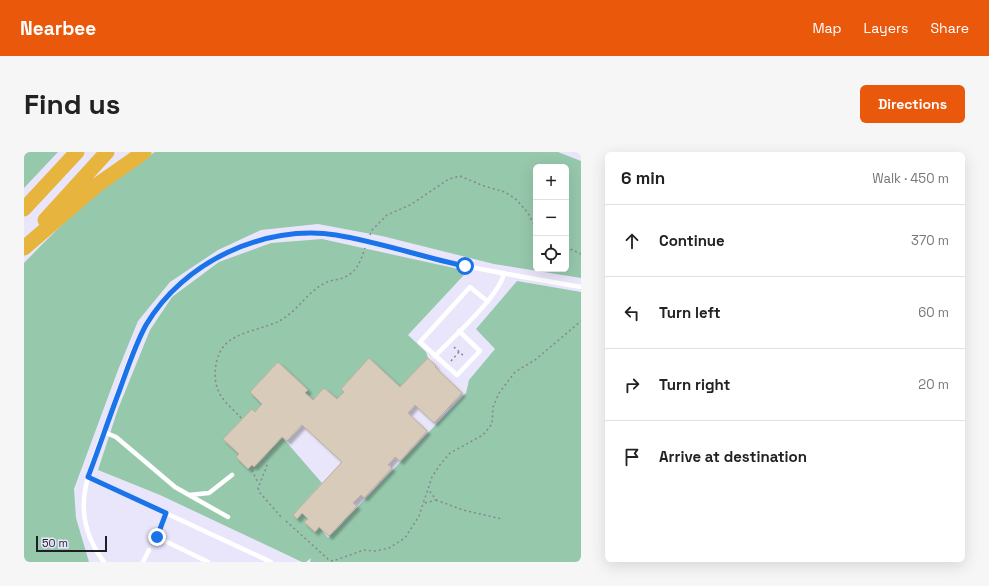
<!DOCTYPE html>
<html lang="en">
<head>
<meta charset="utf-8">
<style>
	body { margin:0; font-family:"Space Grotesk",sans-serif; background:#f6f6f6; color:#222 }
	.controls { position:absolute; right:12px; top:12px; display:grid; overflow:hidden; border-radius:6px; box-shadow:0 4px 16px #0002 }
	.controls button { width:36px; height:36px; display:grid; place-items:center; padding:0; border:0; border-bottom:1px solid #e0e0e0; background:#fff; color:#222; font:20px sans-serif }
	.scale { position:absolute; left:12px; bottom:10px; width:71px; box-sizing:border-box; padding-left:4px; border:2px solid #1f1e25; border-top:0; font-size:11px; line-height:14px; white-space:nowrap; color:#1f1e25; -webkit-text-stroke:3px #e9e6fc; paint-order:stroke }
	.stop { position:absolute; width:12px; height:12px; margin:-9px; border:3px solid #1a73e8; border-radius:50%; background:#fff }
	.stop.end { background:#1a73e8; border-color:#fff; box-shadow:0 1px 4px #0008 }
	.list { margin:0; padding:0; list-style:none }
	h2 { display:flex; justify-content:space-between; align-items:center; height:52px; margin:0; padding:0 16px; font-size:17px }
	h2 small { font-size:13px; font-weight:400; color:#767676 }
	.list li { display:grid; grid-template-columns:26px 1fr auto; gap:12px; align-items:center; box-sizing:border-box; height:72px; padding:0 16px; border-top:1px solid #e0e0e0 }
	.list b { display:block; font-size:15px; white-space:nowrap }
	.list em { font-size:13px; font-style:normal; color:#767676 }
	.icon { flex:none; width:22px; height:22px; fill:none; stroke:currentColor; stroke-width:2; stroke-linecap:round; stroke-linejoin:round }
	.map { position:relative; flex:none; width:557px; height:410px; overflow:hidden; border-radius:6px }
	header { display:flex; align-items:center; gap:24px; box-sizing:border-box; height:56px; padding:0 20px; background:#ea580c; color:#fff }
	header strong { font-size:19px }
	nav { display:flex; gap:22px; margin-inline-start:auto; font-size:14px }
	.intro { display:flex; align-items:center; justify-content:space-between; box-sizing:border-box; height:96px; padding:0 24px }
	h1 { margin:0; font-size:28px }
	.button { padding:10px 18px; border-radius:6px; background:#ea580c; color:#fff; font-size:14px; font-weight:700 }
	main { display:flex; gap:24px; padding:0 24px }
	aside { flex:1; background:#fff; border-radius:6px; box-shadow:0 4px 16px #0002 }
	.map>svg:first-child { display:block }
</style>
</head>
<body>
<header>
<strong>Nearbee</strong>
<nav><a>Map</a><a>Layers</a><a>Share</a></nav>
</header>
<div class="intro"><h1>Find us</h1><a class="button">Directions</a></div>
<main>
<div class="map">
<svg width="557" height="410" viewBox="0 0 557 410">
	<defs>
		<filter id="shadow"><feDropShadow dx="3.5" dy="3.5" stdDeviation="1" flood-color="#0004"/></filter>
	</defs>
	<rect width="100%" height="100%" fill="#e9e6fc"/>
	<path fill="#96c8ac" fill-rule="evenodd" d="M0,0H34L0,36Z
		M131,0H534L557,9V126L470,112L358,84L294,72L237,78L194,98L146,130L114,169L94,218L50,337L52,366L65,410H0V111C40,70 81,29 131,0ZM512,15H542V117H512Z
		M298,87L439,118L440,123L384,183L402,200L404,206L376,235L345,206L317,237L320,240L313,247L300,236L289,248L281,241L284,238L254,210L226,240L238,252L231,260L228,257L200,287L215,302L212,305L224,317L228,313L230,315L258,285L298,331L269,363L273,367L278,361L284,367L281,370L291,380L295,375L304,386L442,241L445,228L471,197L452,177L493,129L557,140V410H286L287,406L282,410H278L136,343L74,318L94,257L126,178L148,145L195,110L247,91Z"/>
	<path fill="#d9cbb9" stroke="#bbae9c" filter="url(#shadow)" d="M345,206L376,235L404,206L412,214L411,215L438,241L410,271L391,253L384,261L403,279L376,309L371,305L364,313L368,316L340,346L337,343L329,351L333,354L305,384L295,375L291,380L280,370L284,367L278,361L273,367L269,363L318,310L278,273L263,289L258,285L230,315L228,313L224,317L212,305L215,302L199,287L228,257L231,260L238,252L226,240L254,210L284,238L281,241L289,248L300,236L313,247L320,240L317,237Z"/>
	<g fill="none" stroke-linecap="round" stroke-linejoin="round">
		<path stroke="#878594" stroke-width="1.5" stroke-dasharray="2 3" stroke-linecap="butt" d="M346,83L348,78L363,63L386,53L425,27L436,24L460,34L481,40L493,48L504,61L512,77
			M542,95L557,102
			M430,195L441,205
			M427,209L435,200
			M217,266C211,259 202,252 197,244C187,229 190,201 204,190C219,178 241,177 257,168C273,159 283,141 299,132C304,129 310,128 316,127C332,122 336,111 341,96
			M239,309L243,314L234,336L236,341L258,366
			M228,318L234,331
			M412,348L439,358L478,367
			M401,351L412,348L405,338
			M262,369L305,408L309,409L340,398L351,399L365,396L381,386L395,364L408,325L415,314L426,301L459,283L468,272L469,255L475,241L491,220L511,208L557,169"/>
		<path stroke="#fff" stroke-width="4.5" d="M435,179L456,199L433,223L396,190L446,135L463,149
			M411,204C429,185 475,145 480,121
			M80,280L92,285L151,335L165,343L185,341L208,323
			M64,325L247,410
			M165,343L204,365
			M142,361L133,385L184,410
			M80,410C41,358 67,317 86,263C97,233 106,199 123,172C162,109 238,73 311,83C347,87 381,101 417,109C463,119 510,127 557,135
			M119,410L125,398"/>
		<path stroke="#e7b43e" stroke-width="15" d="M0,57L53,0
			M21,68L83,0
			M0,96L73,33L120,0"/>
	</g>
	<g fill="none" stroke-linecap="round" stroke-linejoin="round">
		<path stroke="#1a73e8" stroke-width="5" d="M133,385L142,361L64,325C75,296 85,266 96,237C104,215 111,193 122,173C159,110 240,72 312,83C355,90 398,105 441,114"/>
	</g>
</svg>
<div class="controls">
<button>+</button>
<button>−</button>
<button><svg class="icon" aria-label="locate" viewBox="0 0 24 24"><circle cx="12" cy="12" r="6"/><path d="M12 2v4M12 18v4M2 12h4M18 12h4"/></svg></button>
</div>
<div class="scale">50 m</div>
<div class="stop" style="left:441px;top:114px"></div>
<div class="stop end" style="left:133px;top:385px"></div>
</div>
<aside>
<h2>6 min<small>Walk · 450 m</small></h2>
<ul class="list">
<li><svg class="icon" aria-label="ahead" viewBox="0 0 24 24"><path d="M12 20V5M6 11l6-6 6 6"/></svg><div><b>Continue</b></div><em>370 m</em></li>
<li><svg class="icon" aria-label="left" viewBox="0 0 24 24"><path d="M17 20v-9H6M10 6l-5 5 5 5"/></svg><div><b>Turn left</b></div><em>60 m</em></li>
<li><svg class="icon" aria-label="right" viewBox="0 0 24 24"><path d="M7 20v-9h11M14 6l5 5-5 5"/></svg><div><b>Turn right</b></div><em>20 m</em></li>
<li><svg class="icon" aria-label="arrive" viewBox="0 0 24 24"><path d="M6 21V4h12l-3 4 3 4H6"/></svg><div><b>Arrive at destination</b></div></li>
</ul>
</aside>
</main>
</body>
</html>
